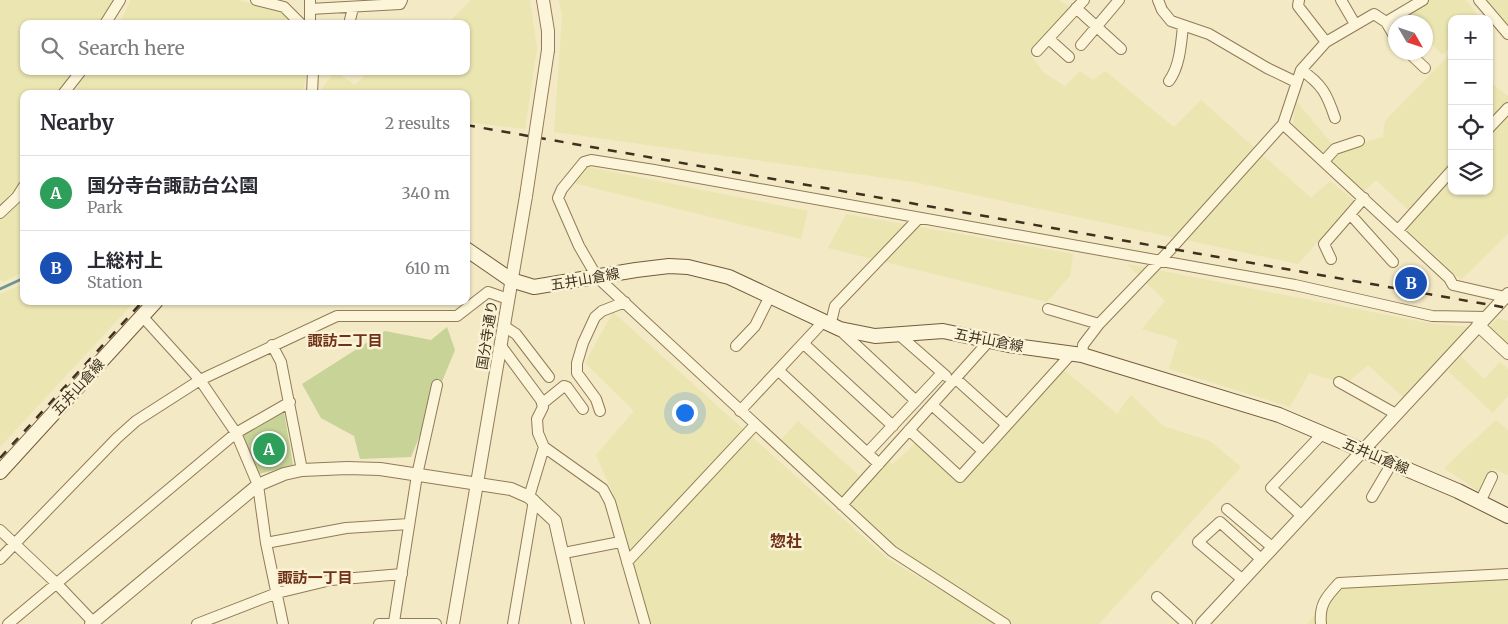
<!DOCTYPE html>
<html lang="en">
<head>
<meta charset="utf-8">
<style>
	body { margin:0; font-family:Merriweather,"Noto Sans JP",serif; background:#f2f2f3; color:#2b2b33 }
	.controls { position:absolute; right:15px; top:15px; display:grid; overflow:hidden; border-radius:10px; box-shadow:0 1px 4px #0004 }
	.controls button { width:45px; height:45px; display:grid; place-items:center; padding:0; border:0; border-bottom:1px solid #e1e1e2; background:#fff; color:#2b2b33; font:25px sans-serif }
	.compass { position:absolute; left:1388px; top:15px; width:45px; height:45px; border-radius:50%; background:#fff; box-shadow:0 1px 4px #0004; rotate:129deg }
	.you { position:absolute; left:684px; top:412px; width:18px; height:18px; margin:-12px; border:4px solid #fff; border-radius:50%; background:#1a73e8; box-shadow:0 0 0 8px #1a73e833 }
	.badge { display:grid; place-items:center; width:32px; height:32px; border-radius:50%; background:#111827; color:#fff; font-size:16px; font-weight:700 }
	.pin { position:absolute; translate:-50% -50%; border:2px solid #fff; box-shadow:0 1px 5px #0006 }
	.list { margin:0; padding:0; list-style:none }
	h2 { display:flex; justify-content:space-between; align-items:center; height:65px; margin:0; padding:0 20px; font-size:21px }
	h2 small { font-size:16px; font-weight:400; color:#7c7c81 }
	.list li { display:grid; grid-template-columns:32px 1fr auto; gap:15px; align-items:center; box-sizing:border-box; height:75px; padding:0 20px; border-top:1px solid #e1e1e2 }
	.list b { display:block; font-size:19px; white-space:nowrap }
	.list p { margin:0; font-size:16px; white-space:nowrap; color:#7c7c81 }
	.list em { font-size:16px; font-style:normal; color:#7c7c81 }
	.icon { flex:none; width:28px; height:28px; fill:none; stroke:currentColor; stroke-width:2; stroke-linecap:round; stroke-linejoin:round }
	.map { position:relative; flex:none; width:1508px; height:624px; overflow:hidden }
	.search { position:absolute; background:#fff; box-shadow:0 1px 4px #0004; left:20px; top:20px; width:450px; height:55px; display:flex; align-items:center; gap:12px; box-sizing:border-box; padding:0 18px; border-radius:10px; color:#7c7c81; font-size:19px }
	.panel { position:absolute; background:#fff; box-shadow:0 1px 4px #0004; left:20px; top:90px; width:450px; height:215px; border-radius:10px }
	.map>svg:first-child { display:block }
</style>
</head>
<body>
<div class="map">
<svg width="1508" height="624" viewBox="0 0 1508 624">
	<rect width="100%" height="100%" fill="#f3e9c5"/>
	<path fill="#eae5b1" d="M0,0H117L103,24H24V71H75L62,94H24L23,183L0,204Z
		M131,0H238L286,14L296,24H119Z
		M471,0H530L537,48L525,129L466,122V94H322L323,87L335,71L355,85L369,71H466V24H447Z
		M559,0H1059L1070,7L1030,54L1043,72L1065,86L1080,71L1093,80L1105,71L1174,127L1201,100L1311,198L1330,181L1354,200L1298,264L914,182L554,132L562,17Z
		M1429,0H1466L1480,18L1452,19V46L1442,55L1426,37V22H1412L1403,13Z
		M1482,0H1508V31Z
		M1452,52V191H1489V81L1508,96V234L1461,280L1405,228L1415,216L1376,180L1362,193L1293,124L1296,101L1337,150L1383,137L1385,121Z
		M88,71H307L302,94H73Z
		M583,166L808,211L801,239L573,183Z
		M24,197V272L3,282L0,279V218Z
		M846,214L1073,254L1070,276L1047,302L828,248Z
		M1127,264L1428,323L1469,327L1403,397L1368,365L1346,384L1309,373L1290,407L1169,369L1178,340L1142,329L1165,301Z
		M24,284V301H135L0,447V294Z
		M613,312L888,559L999,624H649L612,491L596,455L634,411L585,363Z
		M1497,318L1508,321V343L1490,327Z
		M1461,356L1484,379L1500,362L1508,369V396L1493,413L1448,371Z
		M1064,370L1117,414L1131,395L1163,426L1210,441L1241,467L1099,624H1010L925,572L889,546L779,442L798,421L865,481L888,461L893,464L918,441L959,479Z
		M1496,420L1508,430V475L1493,469L1480,492L1444,468Z
		M1508,576V624H1307L1341,586Z"/>
	<path fill="#c7d397" d="M447,327L455,350L411,457L360,459L354,436L321,418L302,384L385,331L431,340Z
		M283,406L293,465L259,474L241,432Z"/>
	<g fill="none" stroke-linecap="round" stroke-linejoin="round">
		<path stroke="#6c968f" stroke-width="2.5" d="M0,289L24,278"/>
		<g stroke="#917b58" stroke-width="12">
			<path id="minor" d="M256,0L284,7L301,24
				M310,0V24
				M1158,0L1162,10L1171,21L1209,34L1267,68L1296,82
				M1299,0L1298,6L1326,42
				M1341,0L1355,24
				M1479,0L1508,34
				M1076,8L1121,49
				M310,9L400,4L402,0
				M1386,22L1396,39
				M105,24L120,0
				M349,24L353,8
				M1049,39L1069,57
				M1081,45L1119,0
				M1037,51L1084,0
				M1408,52L1425,68
				M1301,70C1322,84 1327,94 1335,118
				M1169,81C1180,66 1181,44 1183,26
				M63,94L81,71
				M312,94L313,71
				M1283,124L1449,278L1453,285L1505,297
				M1489,128L1508,108
				M1324,161L1335,149L1359,141
				M0,213L17,197L24,186
				M1350,214L1393,262
				M1399,229L1452,170
				M1331,259L1324,244L1364,198
				M1048,309L1099,324
				M142,316L200,380L236,433L258,485L266,543L283,624
				M504,326L516,334L549,377
				M830,326L835,306L918,219
				M840,330L916,401
				M897,333L946,376
				M804,344L893,426
				M272,345L281,362L302,470
				M501,346L541,400L543,407L537,419L538,433L544,447L603,489L610,502L645,624
				M736,346L755,326L770,296
				M1082,355L1083,345L1099,324L1171,249L1283,124L1301,70L1326,42L1374,14L1386,22L1423,0
				M779,371L879,464
				M956,379L1007,425
				M1339,382L1396,414
				M543,403L564,386L567,387L583,409
				M932,405L983,451
				M600,411L596,399L577,373V363L583,343L595,317L602,311L625,302
				M740,411L823,322
				M909,430L960,477L1072,353
				M867,453L942,373
				M529,497L544,447
				M1372,497L1392,463
				M1480,502L1492,477
				M842,505L989,341
				M1227,509L1272,547
				M1302,516L1271,488L1322,434
				M0,530L56,583L95,624
				M266,543L346,528L409,524
				M564,553L620,542
				M0,559L117,438L136,421L200,380L337,316H457L488,292L508,299
				M627,562L755,425
				M1243,580L1198,542L1220,522L1261,559
				M1157,597L1187,624
				M394,622L417,475L437,385
				M8,624L236,433L290,402
				M197,624L277,593L331,580L402,574
				M379,624H436
				M513,624L534,500
				M1005,624L892,551L597,277L579,246L558,198L562,189L584,162L591,160L654,170L1295,285L1432,316L1485,317
				M1321,624C1319,605 1326,597 1339,583L1508,574"/>
		</g>
		<g stroke="#917b58" stroke-width="14">
			<path id="tertiary" d="M543,0L548,31V50
				M1478,325L1508,353
				M91,624L258,485L284,474L302,470L347,468L380,469L511,489L529,497L555,521L578,624
				M453,624L526,196
				M1202,624L1508,294"/>
		</g>
		<g stroke="#735b3b" stroke-width="16">
			<path id="secondary" d="M466,249L511,280L534,287L636,270L669,266L688,267L729,277L840,329L875,336L943,331L1009,345L1082,355L1279,415L1458,491L1508,516
				M0,472L156,301"/>
		</g>
		<use href="#minor" stroke="#fcf5d9" stroke-width="10"/>
		<use href="#tertiary" stroke="#fcf5d9" stroke-width="12"/>
		<use href="#secondary" stroke="#fcf5d9" stroke-width="14"/>
		<path stroke="#3f311e" stroke-width="2.5" stroke-dasharray="9 9" stroke-linecap="butt" d="M466,125L1508,308
			M0,458L143,301"/>
		<g stroke="#917b58" stroke-width="14" stroke-linecap="butt">
			<path id="tertiary-bridge" d="M526,196L548,50"/>
		</g>
		<use href="#tertiary-bridge" stroke="#fcf5d9" stroke-width="12"/>
	</g>
	<g text-anchor="middle" dominant-baseline="central" stroke-width="5" stroke-linejoin="round" paint-order="stroke">
		<g font-size="14" fill="#3f311e" stroke="#f9f2d5">
			<text transform="translate(585 279) rotate(-10)">五井山倉線</text>
			<text transform="translate(487 335) rotate(-81)">国分寺通り</text>
			<text transform="translate(989 340) rotate(11)">五井山倉線</text>
			<text transform="translate(78 387) rotate(-48)">五井山倉線</text>
			<text transform="translate(1376 456) rotate(23)">五井山倉線</text>
		</g>
		<g font-size="15" font-weight="bold" fill="#713218" stroke="#f9f2d5">
			<text x="345" y="340">諏訪二丁目</text>
			<text x="315" y="577">諏訪一丁目</text>
		</g>
		<g font-size="16" font-weight="bold" fill="#713218" stroke="#f9f2d5">
			<text x="786" y="541">惣社</text>
		</g>
	</g>
</svg>
<div class="controls">
<button>+</button>
<button>−</button>
<button><svg class="icon" aria-label="locate" viewBox="0 0 24 24"><circle cx="12" cy="12" r="6"/><path d="M12 2v4M12 18v4M2 12h4M18 12h4"/></svg></button>
<button><svg class="icon" aria-label="layers" viewBox="0 0 24 24"><path d="M12 4l9 5-9 5-9-5zM3 14l9 5 9-5"/></svg></button>
</div>
<svg class="compass" viewBox="-18 -18 36 36"><path d="M0-13l5 13h-10z" fill="#e53935"/><path d="M0 13l5-13h-10z" fill="#7c7c81"/></svg>
<div class="you"></div>
<div class="pin badge" style="left:269px;top:449px;background:#2e9e5b">A</div>
<div class="pin badge" style="left:1411px;top:283px;background:#1a4fb4">B</div>
<div class="search"><svg class="icon" aria-label="search" viewBox="0 0 24 24"><circle cx="10" cy="10" r="6"/><path d="M15 15l6 6"/></svg>Search here</div>
<section class="panel">
<h2>Nearby<small>2 results</small></h2>
<ul class="list">
<li><span class="badge" style="background:#2e9e5b">A</span><div><b>国分寺台諏訪台公園</b><p>Park</p></div><em>340 m</em></li>
<li><span class="badge" style="background:#1a4fb4">B</span><div><b>上総村上</b><p>Station</p></div><em>610 m</em></li>
</ul>
</section>
</div>
</body>
</html>
